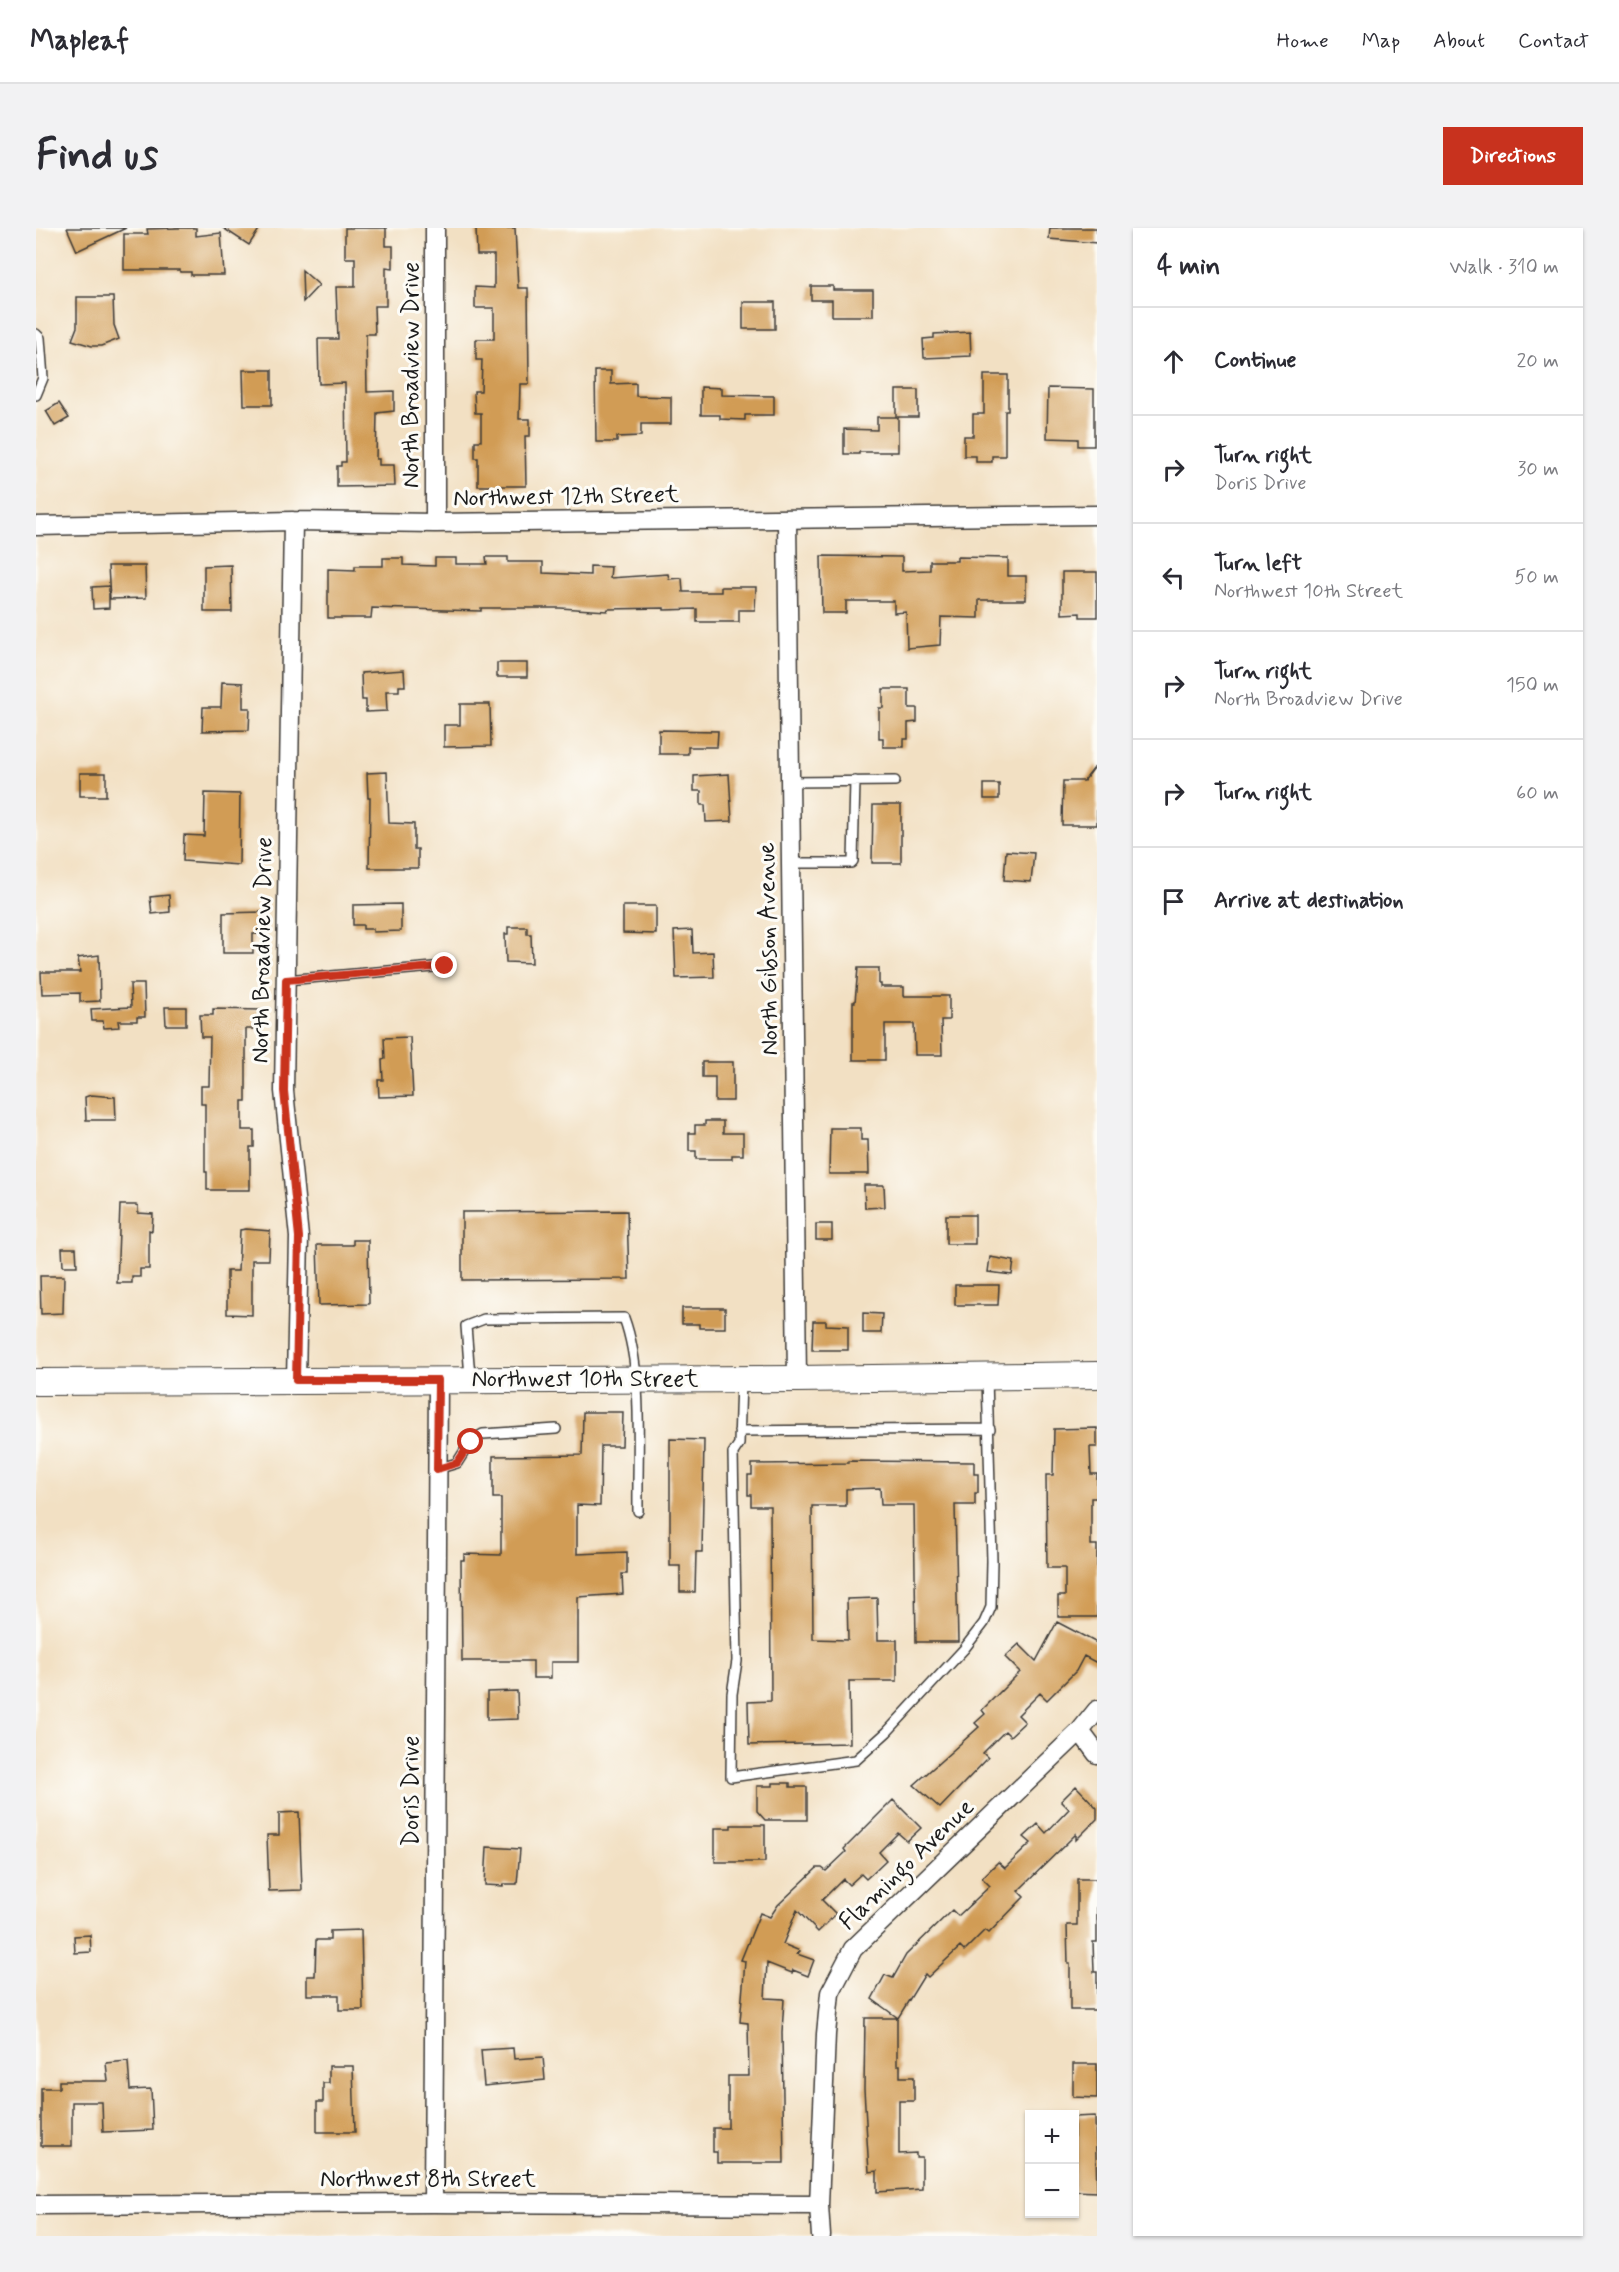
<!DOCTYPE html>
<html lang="en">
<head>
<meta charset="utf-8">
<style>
	body { margin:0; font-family:Mynerve,sans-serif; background:#f2f2f3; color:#2b2b33 }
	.controls { position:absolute; right:18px; bottom:18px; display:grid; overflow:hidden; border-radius:0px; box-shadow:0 2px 4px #0004 }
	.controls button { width:54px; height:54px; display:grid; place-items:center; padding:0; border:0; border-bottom:2px solid #e1e1e2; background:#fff; color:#2b2b33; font:30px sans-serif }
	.stop { position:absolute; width:18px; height:18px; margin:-14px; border:4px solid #c8321e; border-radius:50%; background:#fff }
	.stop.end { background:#c8321e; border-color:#fff; box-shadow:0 2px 6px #0008 }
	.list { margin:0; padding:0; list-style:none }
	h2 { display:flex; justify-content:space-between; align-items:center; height:78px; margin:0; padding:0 24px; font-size:26px }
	h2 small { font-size:20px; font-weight:400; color:#7c7c81 }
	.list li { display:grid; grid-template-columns:39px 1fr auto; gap:18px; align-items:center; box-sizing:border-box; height:108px; padding:0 24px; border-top:2px solid #e1e1e2 }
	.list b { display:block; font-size:22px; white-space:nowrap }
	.list p { margin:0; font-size:20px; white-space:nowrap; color:#7c7c81 }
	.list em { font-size:20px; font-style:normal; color:#7c7c81 }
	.icon { flex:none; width:33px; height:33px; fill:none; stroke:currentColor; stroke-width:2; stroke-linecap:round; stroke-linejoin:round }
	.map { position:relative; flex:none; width:1061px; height:2008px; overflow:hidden; border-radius:0px }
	header { display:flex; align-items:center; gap:36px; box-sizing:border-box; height:84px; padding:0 30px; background:#fff; border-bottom:2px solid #e1e1e2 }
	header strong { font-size:28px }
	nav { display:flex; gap:33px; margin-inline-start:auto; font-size:21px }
	.intro { display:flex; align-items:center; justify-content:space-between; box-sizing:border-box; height:144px; padding:0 36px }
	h1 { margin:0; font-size:42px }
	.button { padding:15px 27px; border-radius:0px; background:#c8321e; color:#fff; font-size:21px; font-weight:700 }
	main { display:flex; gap:36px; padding:0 36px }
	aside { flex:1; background:#fff; border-radius:0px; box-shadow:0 2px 4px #0004 }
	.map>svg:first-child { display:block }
</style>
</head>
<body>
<header>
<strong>Mapleaf</strong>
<nav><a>Home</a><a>Map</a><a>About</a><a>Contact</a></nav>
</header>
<div class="intro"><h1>Find us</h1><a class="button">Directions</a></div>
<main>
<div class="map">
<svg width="1061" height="2008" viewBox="0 0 1061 2008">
	<rect width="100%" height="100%" fill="#fdfcf7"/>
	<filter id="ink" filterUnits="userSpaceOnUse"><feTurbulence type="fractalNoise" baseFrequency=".0167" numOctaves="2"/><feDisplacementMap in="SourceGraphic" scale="12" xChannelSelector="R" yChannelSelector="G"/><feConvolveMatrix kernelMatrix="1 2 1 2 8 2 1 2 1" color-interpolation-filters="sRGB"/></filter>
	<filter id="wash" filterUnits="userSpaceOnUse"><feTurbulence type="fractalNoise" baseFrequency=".008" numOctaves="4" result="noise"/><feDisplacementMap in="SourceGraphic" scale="24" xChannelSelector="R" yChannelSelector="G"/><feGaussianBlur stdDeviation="1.35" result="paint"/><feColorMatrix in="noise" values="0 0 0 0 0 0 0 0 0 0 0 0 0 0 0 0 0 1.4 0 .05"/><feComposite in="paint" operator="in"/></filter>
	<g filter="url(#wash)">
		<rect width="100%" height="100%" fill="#f2e0c3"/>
		<g id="blocks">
			<path fill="#d19c54" d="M31,0H90L41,23Z
				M142,0H160V8L185,5L188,47H155V44H144V42H88V6H112L111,1Z
				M187,0H224L213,17Z
				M309,0H350V18H357V40L350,39V78H338L339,106H330L331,164L358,163V183L341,185L340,231H343V237H358L359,258L301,259V238H305V234H310L309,155L283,156L282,111H302L300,59H319V30H309Z
				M440,0H479L482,60H492L493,156H484L483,191H494V208H489L490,258H442V230H439V213H445V185H439L438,163H445L446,132H440V111H458V80H439V59L458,60V27H441Z
				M1014,0H1061V15L1013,11Z
				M266,42L283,57L267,74Z
				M775,58H797V62H837V88H796V72H775Z
				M41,69H77L78,97L83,111L65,118H56L36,112L41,99Z
				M707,74H739V101H707Z
				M934,104L935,128L888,130L887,111L898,110V106Z
				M207,142H236V177H208Z
				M559,143H575V156L600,155V168L635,169V196H605V208L581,209V214H560Z
				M948,147H972V183H969V228H956V234H940V228H928V208H937V186H948Z
				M665,159L686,160V167L738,168V187H709V192L684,191V187H665Z
				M1012,160L1058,161V218H1042V211L1011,210Z
				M860,162H882V189H860Z
				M23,175L33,190L19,198L10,183Z
				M841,189H862V224H823V226H808V201L841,202Z
				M785,328L866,329V343L894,342V333H921V329L972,330V348H990V372H943V390L905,389L904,417L871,420L870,384L858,385V373H810V385H786Z
				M450,329H472V334H507V345L554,347V338L575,339L574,350L632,346L633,351L646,350L647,364H685V359H720L719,382H703V394H661V381L628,382V380L572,381L571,383L524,380H445V383L336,380L335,390H292V341L319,342V338H347V330H367V337L399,338V330H420V336H451Z
				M195,337L196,384H168V338Z
				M72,338H109L110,370L74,371Z
				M1026,344H1061V389H1044V385L1026,386Z
				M73,358V380L57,381L56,359Z
				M461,435H491V449H461Z
				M368,442L369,458H363V463H350L351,483L330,484V472H326L325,445Z
				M186,454L207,455V480H214L213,502L166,503L167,479H185Z
				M847,461H873V480H881V494L872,495V511H868V519H847V510H843V480H847Z
				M424,476H454L455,518L408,519V497H424Z
				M623,502L682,503L681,519H652V526H623Z
				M1061,536V597H1026L1027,553H1048Z
				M351,544L353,595L378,596V621H382V640H333L334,570H332L331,545Z
				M44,545H70V568H44Z
				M693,546L696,593L670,594L669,577H665V563H658V548Z
				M948,556H963V571H948Z
				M169,565L204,566L203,637L147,633L148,607L168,608Z
				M837,577H865V635H836Z
				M970,623L998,625L995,654L968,652Z
				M133,667L134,684L116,686L114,669Z
				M365,676V703L337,704V701H327V697H317V677Z
				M587,678H620V706L587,705Z
				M226,684V706H217V725H187V685Z
				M472,699H491V706H495L496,735L470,734L469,706H472Z
				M656,702L657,725L677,724L678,749L640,750L638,703Z
				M63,727L64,773L44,774V765L6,766L5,744H44L42,730Z
				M822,740H843V756H845V759H868V768H913V792H905L906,827H879L878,796H849V832H817V774H819Z
				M94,756H108L109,789H101V793H82L83,799L68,800L67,793H56L55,781L95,779Z
				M129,779H150V797H130Z
				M177,781L225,782L226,801H210V873H206V902H218V919H214V962H171V944H169V876H165V858H173L174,809H165L164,787H177Z
				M374,809L377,868L343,869L342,852H347L346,832L349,831L348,810Z
				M666,834H697V873H679V849H666Z
				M55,867L79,869L80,892H50L49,869Z
				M669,893H687V905H707V927H696V931H660V923H653V905H659V897H669Z
				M794,900H825V912H832L833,946H793Z
				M828,957H848L849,979L829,980Z
				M84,977H100L102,978V985L117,986L116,1003L113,1002V1041H104V1049H96V1055H81Z
				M591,983L593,1051L426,1052V984Z
				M910,987H939V1016H910Z
				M780,996H796V1012H780Z
				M210,1001L234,1003L233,1032H216V1087L191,1086V1043H202L204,1002Z
				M317,1012H332L333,1076L283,1077L281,1017H317Z
				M26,1020H40L41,1038H27Z
				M954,1029L978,1033L976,1047L952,1044Z
				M4,1048H28L27,1085L5,1086Z
				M919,1057H963L962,1077H919Z
				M646,1080H689V1100H663V1096H646Z
				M827,1085L846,1086L845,1105H827Z
				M777,1093H790V1097L812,1098V1122H776Z
				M547,1184H587L586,1218H565L564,1278L541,1277V1326L591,1324V1346H586L587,1366L542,1369V1434H515V1450H497V1433H426L425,1332H428V1326L465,1327V1270H457V1228L546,1227Z
				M1061,1200V1219H1054L1055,1246H1061V1270H1055V1317H1061V1389H1022V1368H1029V1340H1011L1010,1247H1017L1018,1201Z
				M634,1211L668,1212L666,1324H660L659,1364H644V1338H634Z
				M812,1233L938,1234V1246H942V1265H939V1277H919L922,1414H880L878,1277H845L844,1260L810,1261V1278H776L777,1411L812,1412L811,1371L841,1370L842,1412H861V1453H813L814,1515L713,1517L712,1474L735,1473L734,1278H715V1267H712V1247H716V1236L812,1235Z
				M1021,1394L1061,1415V1435L1048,1428L1040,1443L1011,1472L1004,1465L982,1487L989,1494L974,1508L969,1503L947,1525L952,1530L904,1580L878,1557L943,1499L939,1495L949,1486L946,1482L984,1444L969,1429L983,1416L1000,1433Z
				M481,1463L482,1491L451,1492V1464Z
				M737,1555H754V1559H771V1592H729L721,1583V1558H737Z
				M1040,1558L1061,1580V1591L1040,1612V1606L982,1663L988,1669L953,1705L949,1702L928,1723L924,1719L892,1749L889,1746L862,1790L836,1771L849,1747L857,1750L870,1727L916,1682L922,1688L954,1658L946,1650L962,1634L969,1640L995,1615L988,1609L1002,1596L1010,1605L1033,1581L1025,1573Z
				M857,1572L885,1600L871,1613L862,1605L843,1624L850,1632L830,1651L825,1646L813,1657L807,1651L786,1672L800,1686L782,1704L761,1682L747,1716L764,1723L761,1726L778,1732L772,1748L757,1742L756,1745L731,1735L729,1770L748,1771L746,1804L748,1935H681V1924H677V1900H692V1848H713L712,1795L704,1794L709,1733L705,1732L724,1685L734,1689L742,1677L781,1640H786L790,1643L810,1624L808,1621Z
				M263,1584L266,1662L233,1663L231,1607H243V1585Z
				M695,1597H729V1634H679V1600H695Z
				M451,1619L484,1621L481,1656H467V1658L449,1657Z
				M1041,1651H1061V1714H1057L1058,1744H1061V1782H1034V1736H1032L1031,1697H1041Z
				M325,1702L327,1782H303V1767H271V1748H279L280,1712H294V1703Z
				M54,1707L55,1724L39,1725L38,1708Z
				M829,1790H861V1837H864V1849H878V1873H863V1926L880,1925V1929H886V1961L841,1964V1943L833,1944L828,1861Z
				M477,1820L478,1831L507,1829L509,1852L448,1858L445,1822Z
				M92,1833L94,1862L115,1861L117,1902L67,1904L66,1874H36V1918H5V1860H23V1853H72L70,1835Z
				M1037,1836H1061V1870L1037,1869Z
				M293,1838H317L319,1904H281V1874H287V1855H293Z
				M1059,1888L1061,1964L1038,1963V1889Z"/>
		</g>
	</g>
	<g filter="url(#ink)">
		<use href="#blocks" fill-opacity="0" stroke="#3c3935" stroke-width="1.5"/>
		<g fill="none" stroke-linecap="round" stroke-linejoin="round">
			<g stroke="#3c3935" stroke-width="12">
				<path id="lane" d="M0,106L4,110L7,150L0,167
					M755,554L859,553
					M756,635H815L817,633L819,553
					M250,752L409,738
					M434,1149L430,1098L448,1091L588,1090C608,1144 601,1224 602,1283
					M705,1152L703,1216L697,1225L701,1433L696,1466L695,1549L820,1532L851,1504L928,1421L948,1395L955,1379L956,1333L951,1149
					M703,1203L954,1201
					M401,1241L421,1235L435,1213L447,1206L520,1201"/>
			</g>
			<g stroke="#3c3935" stroke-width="21">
				<path id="street" d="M399,0V295
					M751,291L761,1151
					M257,293L248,863L263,1009L260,1152
					M0,298L257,293L399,295L1061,287
					M1044,1503L1061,1526
					M397,1975L402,1152
					M0,1977L397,1975L783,1977
					M785,2008L783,1977L790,1806L794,1765L817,1721L1044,1503L1061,1482"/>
			</g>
			<g stroke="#3c3935" stroke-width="28">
				<path id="secondary" d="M0,1154L761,1151L1061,1147"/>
			</g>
			<use href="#lane" stroke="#fff" stroke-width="9"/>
			<use href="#street" stroke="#fff" stroke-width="18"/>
			<use href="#secondary" stroke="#fff" stroke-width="26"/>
		</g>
	</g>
	<g fill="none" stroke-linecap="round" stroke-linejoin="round" filter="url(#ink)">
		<path stroke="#c8321e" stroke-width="8" d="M409,738L250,752L248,863L263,1009L260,1152H402L401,1241L421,1235L435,1214"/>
	</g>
	<g text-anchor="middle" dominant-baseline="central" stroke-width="6" stroke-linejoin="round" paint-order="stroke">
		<g font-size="24" fill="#1c1c1c" stroke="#fdfcf7">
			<text transform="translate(375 147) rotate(-90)">North Broadview Drive</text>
			<text transform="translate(530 269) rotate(-1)">Northwest 12th Street</text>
			<text transform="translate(733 721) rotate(-91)">North Gibson Avenue</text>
			<text transform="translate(227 722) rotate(-89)">North Broadview Drive</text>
			<text x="549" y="1151">Northwest 10th Street</text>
			<text transform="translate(375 1563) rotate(-90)">Doris Drive</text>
			<text transform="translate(871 1637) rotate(-44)">Flamingo Avenue</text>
			<text x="392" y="1951">Northwest 8th Street</text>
		</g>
	</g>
</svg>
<div class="controls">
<button>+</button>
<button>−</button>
</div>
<div class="stop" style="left:435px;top:1214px"></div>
<div class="stop end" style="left:409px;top:738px"></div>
</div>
<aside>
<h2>4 min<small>Walk · 310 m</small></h2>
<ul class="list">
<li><svg class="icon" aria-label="ahead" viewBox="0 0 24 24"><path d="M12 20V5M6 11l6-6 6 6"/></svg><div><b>Continue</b></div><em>20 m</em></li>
<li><svg class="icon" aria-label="right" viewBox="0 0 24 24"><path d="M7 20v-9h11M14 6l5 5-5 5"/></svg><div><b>Turn right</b><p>Doris Drive</p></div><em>30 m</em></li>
<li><svg class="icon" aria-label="left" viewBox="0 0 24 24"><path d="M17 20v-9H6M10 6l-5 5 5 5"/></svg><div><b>Turn left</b><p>Northwest 10th Street</p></div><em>50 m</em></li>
<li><svg class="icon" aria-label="right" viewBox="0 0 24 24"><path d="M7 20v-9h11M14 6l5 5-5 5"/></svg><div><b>Turn right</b><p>North Broadview Drive</p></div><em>150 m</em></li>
<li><svg class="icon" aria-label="right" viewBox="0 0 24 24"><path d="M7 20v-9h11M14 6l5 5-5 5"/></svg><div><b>Turn right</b></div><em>60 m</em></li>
<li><svg class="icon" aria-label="arrive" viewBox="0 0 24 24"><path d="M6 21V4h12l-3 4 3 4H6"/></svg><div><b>Arrive at destination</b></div></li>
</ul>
</aside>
</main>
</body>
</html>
